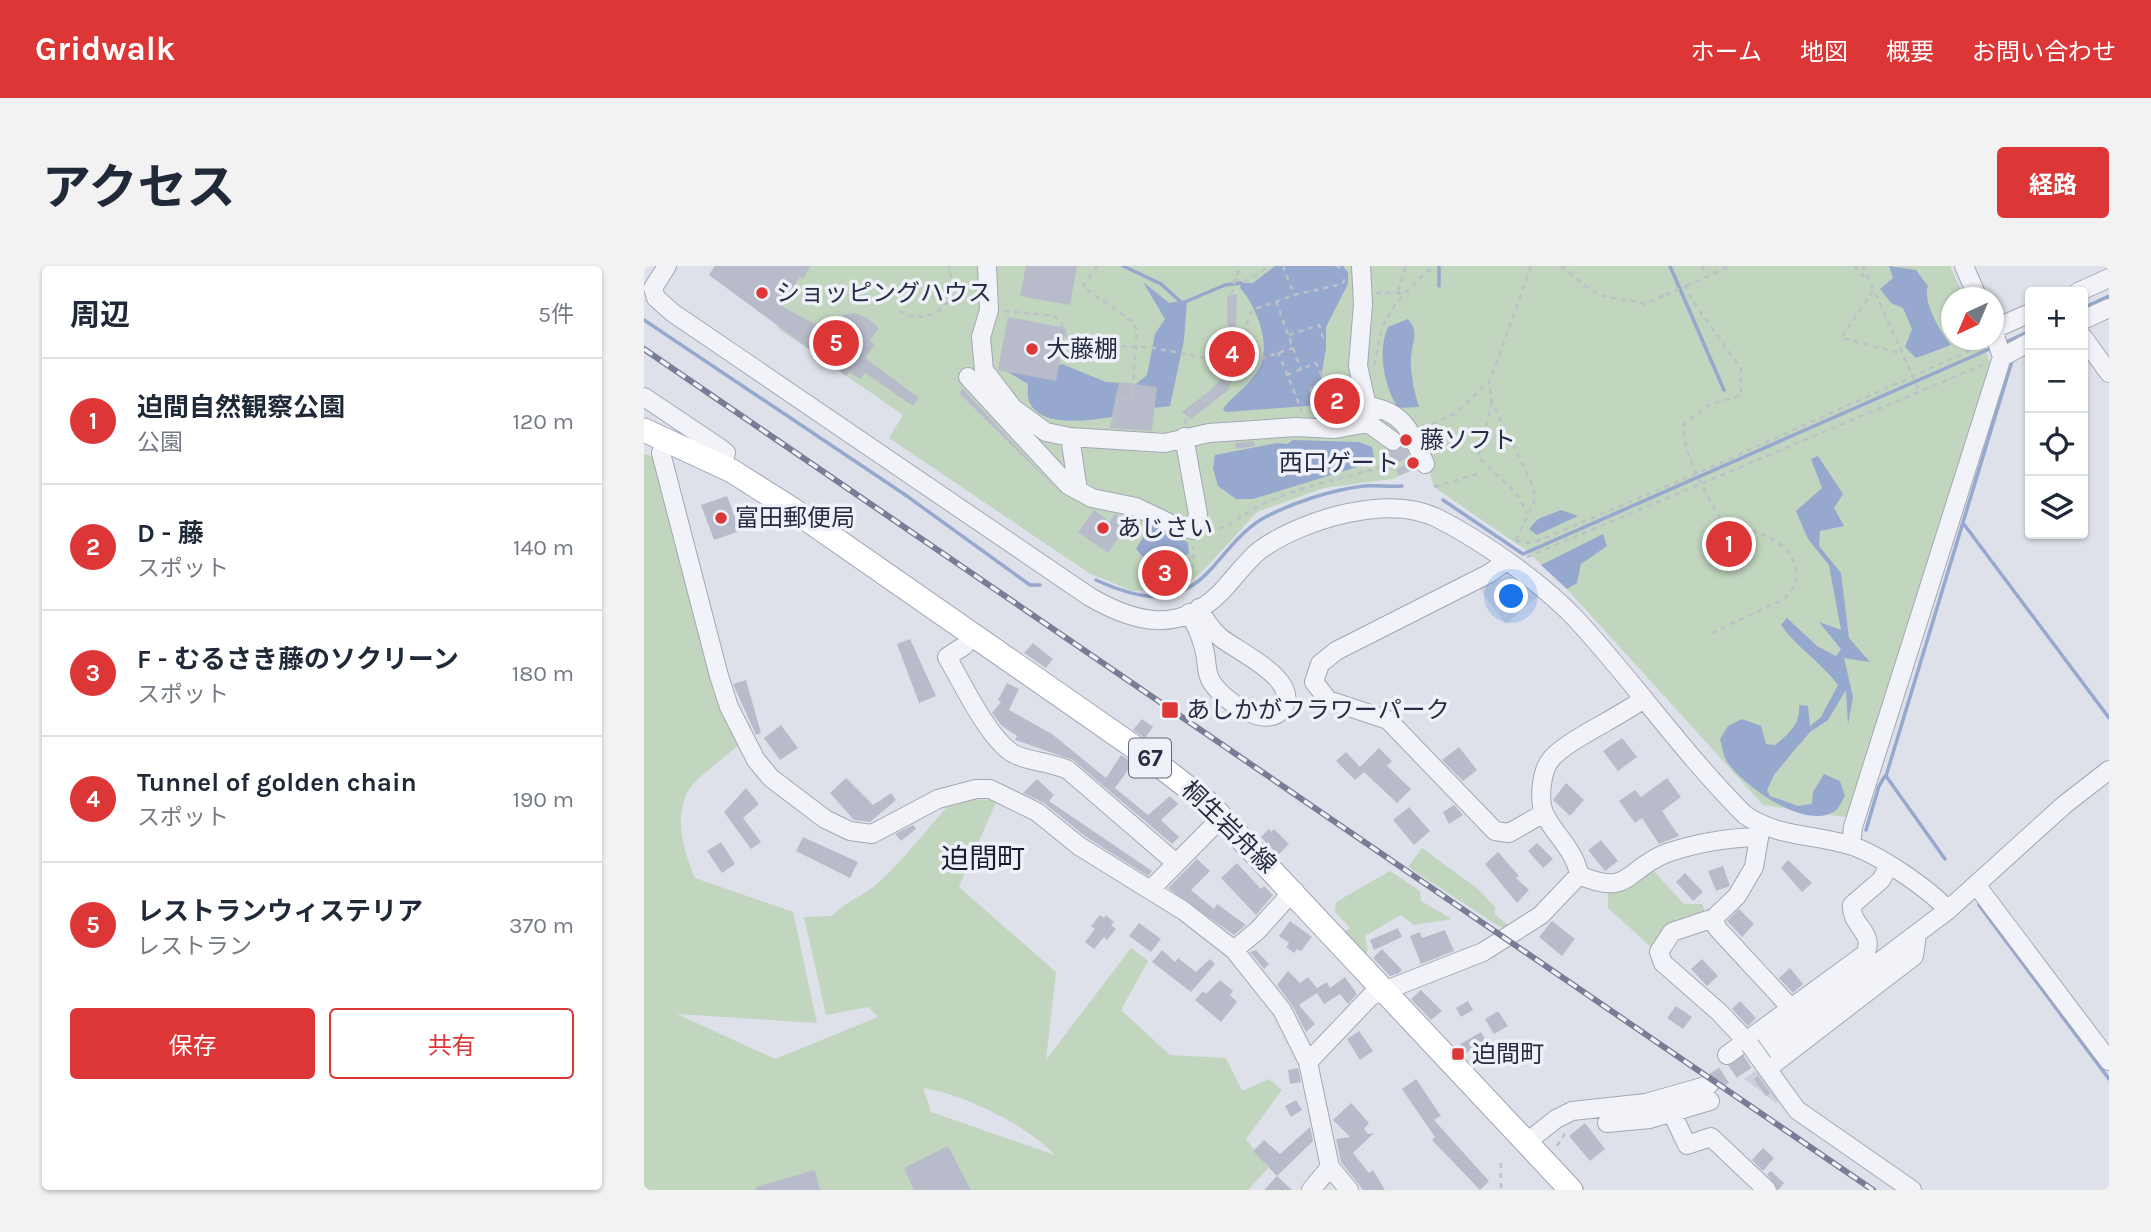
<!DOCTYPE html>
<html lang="ja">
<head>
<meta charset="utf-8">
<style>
	body { margin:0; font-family:Karla,"Noto Sans JP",sans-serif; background:#f2f2f3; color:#1f2937 }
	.controls { position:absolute; right:21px; top:21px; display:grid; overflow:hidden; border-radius:7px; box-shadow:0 2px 5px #0004 }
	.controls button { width:63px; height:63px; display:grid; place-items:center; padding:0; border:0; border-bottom:2px solid #e0e1e3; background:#fff; color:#1f2937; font:35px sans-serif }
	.compass { position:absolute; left:1297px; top:21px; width:63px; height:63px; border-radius:50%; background:#fff; box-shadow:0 2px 5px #0004; rotate:224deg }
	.you { position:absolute; left:868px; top:331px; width:24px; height:24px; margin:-18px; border:5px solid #fff; border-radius:50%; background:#1a73e8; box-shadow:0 0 0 10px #1a73e833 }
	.badge { display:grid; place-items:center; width:46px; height:46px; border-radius:50%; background:#dd3636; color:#fff; font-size:23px; font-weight:700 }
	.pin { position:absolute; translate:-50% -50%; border:4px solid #fff; box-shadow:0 2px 7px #0006 }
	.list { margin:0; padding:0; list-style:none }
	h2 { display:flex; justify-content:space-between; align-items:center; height:91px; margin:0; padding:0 28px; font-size:30px }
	h2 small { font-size:23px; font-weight:400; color:#747a83 }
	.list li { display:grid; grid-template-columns:46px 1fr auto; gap:21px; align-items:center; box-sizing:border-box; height:126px; padding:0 28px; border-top:2px solid #e0e1e3 }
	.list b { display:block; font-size:26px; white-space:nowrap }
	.list p { margin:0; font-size:23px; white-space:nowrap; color:#747a83 }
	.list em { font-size:23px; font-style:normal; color:#747a83 }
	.actions { display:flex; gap:14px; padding:21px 28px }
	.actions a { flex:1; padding:16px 0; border:2px solid #dd3636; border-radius:7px; text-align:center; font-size:24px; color:#dd3636 }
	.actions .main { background:#dd3636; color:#fff }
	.icon { flex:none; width:38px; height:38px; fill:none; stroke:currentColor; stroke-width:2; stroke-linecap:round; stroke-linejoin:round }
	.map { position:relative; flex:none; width:1465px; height:924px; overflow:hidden; border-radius:7px }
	header { display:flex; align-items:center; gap:42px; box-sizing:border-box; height:98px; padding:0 35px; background:#dd3636; color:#fff }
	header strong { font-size:33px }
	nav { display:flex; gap:38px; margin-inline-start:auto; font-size:24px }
	.intro { display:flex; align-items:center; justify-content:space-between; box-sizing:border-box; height:168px; padding:0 42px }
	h1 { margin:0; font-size:49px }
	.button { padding:18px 32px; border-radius:7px; background:#dd3636; color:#fff; font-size:24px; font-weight:700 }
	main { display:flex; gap:42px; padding:0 42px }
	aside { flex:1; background:#fff; border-radius:7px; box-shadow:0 2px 5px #0004 }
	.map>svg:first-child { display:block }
</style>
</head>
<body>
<header>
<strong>Gridwalk</strong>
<nav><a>ホーム</a><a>地図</a><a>概要</a><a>お問い合わせ</a></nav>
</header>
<div class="intro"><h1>アクセス</h1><a class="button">経路</a></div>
<main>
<aside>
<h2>周辺<small>5件</small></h2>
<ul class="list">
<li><span class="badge">1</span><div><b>迫間自然観察公園</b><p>公園</p></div><em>120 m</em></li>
<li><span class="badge">2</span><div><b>D - 藤</b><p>スポット</p></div><em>140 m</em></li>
<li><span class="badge">3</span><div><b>F - むるさき藤のソクリーン</b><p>スポット</p></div><em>180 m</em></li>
<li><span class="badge">4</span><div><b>Tunnel of golden chain</b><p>スポット</p></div><em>190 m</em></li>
<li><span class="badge">5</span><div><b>レストランウィステリア</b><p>レストラン</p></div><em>370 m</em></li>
</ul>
<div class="actions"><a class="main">保存</a><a>共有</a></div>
</aside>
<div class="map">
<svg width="1465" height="924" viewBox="0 0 1465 924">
	<rect width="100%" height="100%" fill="#dfe1ea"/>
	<path fill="#ccd0dc" d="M865,310L894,330L862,358L834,321Z
		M1115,802L1137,832L1132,837L1100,813Z"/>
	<path fill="#c1d5bf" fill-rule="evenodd" d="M71,0H1306L1320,31L1308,32V74H1339L1351,114L1208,552L1119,539L923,323L883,285L790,221L783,198L748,213L680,222L613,246L557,307L542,318L529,324L488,325L445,307L245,172L259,149L135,63L128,53L65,9Z
		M0,188L17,193C35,293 52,385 96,478C83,490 50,512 43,527C30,554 40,586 51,612L149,646L173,757L33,748L131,793L234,751L224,741L182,749L160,651L188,650C203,634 221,630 236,615C263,590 285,560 310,533L353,534L315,621L412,706L402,794L487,682L504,695L477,744L526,789L582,792L598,825L625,813L638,824L602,873L624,902L604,924H0ZM279,822C320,828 382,859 411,889L287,846Z
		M778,582L834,623L851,641V649L867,661L861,663L850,657L764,601Z
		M1007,602L1040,638H1058L1061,646L1032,656L1008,682L964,642V624Z
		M746,605L776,625L777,635L808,653L770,659L757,649L721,670L724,685L720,688L700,666L706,662L691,646L692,636Z"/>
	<path fill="#96a8ce" d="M631,0H699L704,6V18L682,61V82L674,130L677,139L582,146L579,143C591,127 612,115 618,95C625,73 611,38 596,22L597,17H609Z
		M1245,0L1272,4L1284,20C1278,36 1297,67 1307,79L1272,92L1261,81L1268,63L1259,42L1247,37L1236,23L1249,12Z
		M499,16L525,37L543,34L540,74L526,140L510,142L473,125L468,151C445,154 396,163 385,135C383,130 384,123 384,118L364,106L355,96L410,101L418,98L462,116L492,118L503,109L511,68L521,53Z
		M764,53C775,66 769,74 767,90C766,106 770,125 775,141L754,142C740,120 733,85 744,61Z
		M649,174L715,176L728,181L730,191L723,198L609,233H592L574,220L569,202L571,189L633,177L643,178Z
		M1174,190L1199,228L1190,242L1200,260L1176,265L1175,280L1197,307L1205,372L1226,396L1200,392L1209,431L1204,459L1202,424L1184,454L1166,466L1148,487L1130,509L1123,524L1126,530L1154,540L1168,538L1169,526L1180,508L1196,515L1201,530C1198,534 1196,541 1192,544C1164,567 1097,519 1082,494C1079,488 1078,479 1076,473L1084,460L1098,453L1117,460L1122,478L1131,479C1145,468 1157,458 1155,439L1164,440L1166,460L1177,451L1194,419C1177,396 1153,382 1137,359L1143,352L1173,380L1192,390L1197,383L1175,356L1197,364L1185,299L1164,273L1152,245L1178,222L1167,193Z
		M917,244L934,250L893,269L885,263L894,253Z
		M507,258L528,266L544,277L545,287L514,308L492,283Z
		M959,268L963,280L937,298L933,317L923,323L897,299Z"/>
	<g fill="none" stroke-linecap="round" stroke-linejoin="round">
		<path stroke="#96a8ce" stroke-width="3.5" d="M479,0L517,18L537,36
			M1026,0L1080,124
			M795,20V0
			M541,36L581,19L597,17
			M1439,42L1465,30
			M0,54L260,228L386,319H396
			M1360,77L1386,65
			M799,234L879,288L1350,81
			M1319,257L1465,452
			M452,314C496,334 533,342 568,302C584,284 598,265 618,253C647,237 687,224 720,220C733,219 745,221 758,220
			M1222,564L1235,520L1241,510
			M1301,593L1242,510L1368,95
			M1335,639L1465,813"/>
	</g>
	<path fill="#b8bcca" d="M71,0H167L159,13L156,11L137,40L182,64L199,49L210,47L223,52L235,62L226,75L231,79L221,92L275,132L269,140L221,107L216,113L205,106L202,110L65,9Z
		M382,0H433L426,39L376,30Z
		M593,28L590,110L583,125L547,153L538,146L568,123L580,109L584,77L583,30Z
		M364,51L422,62L412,115L354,104Z
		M704,109L713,147L690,152L673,147L664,122Z
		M475,116L513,121L508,165L466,162Z
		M318,122L415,226L316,128Z
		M610,175L611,180L592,183L591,177Z
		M760,178L765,191L752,197L747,186L754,185Z
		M83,230L96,265L70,274L57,239Z
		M450,244L466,256L471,248L484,257L464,287L434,266Z
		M869,329L878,337L871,346L861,338Z
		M266,373L292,430L275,437L253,378Z
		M389,377L409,393L402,402L380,387Z
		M102,414L117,467L112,469L89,418Z
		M363,417L375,423L365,444L408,468L462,512L477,489L489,497L471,522L504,549L526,530L534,538L517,554L535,571L528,578L429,494L371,474L373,470L357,459L348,447L357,436L354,434Z
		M498,453L509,461L501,472L489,464Z
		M137,459L154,482L136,494L120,472Z
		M978,472L993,491L974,505L959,485Z
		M815,481L833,504L819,515L798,494Z
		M735,482L748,495L743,500L767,523L753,537L720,506L711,514L692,495L702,486L716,501Z
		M202,512L229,539L247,527L252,534L226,556L210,554L186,527Z
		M1023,512L1037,531L1018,545L1035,570L1015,578L998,552L991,557L975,535L991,524L997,531Z
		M393,513L410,529L405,535L508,605L504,610L442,571L400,537L379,527Z
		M922,517L940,534L926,550L909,534Z
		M102,522L115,538L99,552L117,576L107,583L80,546Z
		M810,539L819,549L805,558L799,546Z
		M765,541L786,565L770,579L749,554Z
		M269,559L272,563L257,575L251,568Z
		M625,563L627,566L630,563L645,578L634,589L617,571Z
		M159,571L214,596L206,612L152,585Z
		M957,574L974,595L961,605L944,584Z
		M77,576L91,598L78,607L63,585Z
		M893,577L909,593L899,602L884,585Z
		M854,586L875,610L872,612L885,624L873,637L841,598Z
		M553,593L566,605L547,624L570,643L573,638L602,659L590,669L524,622Z
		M1144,594L1168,617L1158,626L1137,602Z
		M593,597L617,623L620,620L629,629L612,649L577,612Z
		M1079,600L1086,620L1072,625L1064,605Z
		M1041,607L1059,626L1049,635L1032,616Z
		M1095,643L1110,658L1098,671L1083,655Z
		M456,649L460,652L462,649L470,656L467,659L472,663L463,674L460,671L450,683L441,676L451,663L447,660Z
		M646,655L668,671L657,685L653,683L650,687L642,681L645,677L635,670Z
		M908,655L931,673L918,690L895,671Z
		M495,657L517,673L507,686L485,670Z
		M754,662L758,671L730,684L726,674Z
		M801,664L810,685L777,698L766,670L776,666L778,672Z
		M738,683L758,704L755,707L746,710L729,692Z
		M518,684L531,696L534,692L552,706L566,693L571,698L547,726L508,696Z
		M612,684L625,698L620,703L606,686Z
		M1058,693L1074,710L1063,720L1047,703Z
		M1146,702L1159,718L1149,727L1135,712Z
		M644,705L656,717L664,711L673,722L683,716L686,722L701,711L713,728L704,738L696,728L680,738L673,727L655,739L671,758L662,766L648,739L633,719Z
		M576,714L589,725L586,729L593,736L577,756L551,734L559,725L562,728Z
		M777,724L798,745L787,754L767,733Z
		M824,735L829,744L817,751L812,742Z
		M1096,735L1112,752L1104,760L1088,743Z
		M1032,740L1048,751L1039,763L1023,752Z
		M854,745L864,760L850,768L841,753Z
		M715,765L729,785L716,794L703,773Z
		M837,766L842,775L822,787L816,778Z
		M654,802L657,816L646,818L644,804Z
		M1114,810L1126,827L1122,830L1110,813Z
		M772,813L797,850L790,854L845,915L836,924L788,874L791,871L758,823Z
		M652,834L658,844L647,851L641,840Z
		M707,837L725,857L720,863L724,868L730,867L709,887L725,907L729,904L741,924H719L697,896L692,873L706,871L689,854Z
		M941,857L961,883L946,895L925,870Z
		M666,861L669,875L633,910L609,885L620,874L636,888Z
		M304,880L327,924H270L260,902Z
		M1119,882L1130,892L1119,905L1108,894Z
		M171,904L176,924H112V921Z
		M1127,905L1140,917L1134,924L1123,908Z
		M633,910L648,924H620Z"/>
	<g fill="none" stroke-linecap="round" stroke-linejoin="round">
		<path stroke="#babdc9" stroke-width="18" stroke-dasharray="18 9" stroke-linecap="butt" d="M749,175L763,206
			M1065,819L1120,783"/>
		<g stroke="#a4a7b5" stroke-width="20">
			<path id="minor" d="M23,0L9,22L12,32L29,47L446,331C491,357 535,368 576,327C589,314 601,296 616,284C659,253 746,227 795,253C840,276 898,317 932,353C990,416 1040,488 1101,549C1133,571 1169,568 1205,579C1233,587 1285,623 1304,644
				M343,0L345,44L337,71L340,104L369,142L402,166L426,171L521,177L565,167L652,161L691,163L724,157L726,153L714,100L719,38L717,0
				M1320,0L1334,32
				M1434,26L1465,12
				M1439,54L1465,42
				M1350,63L1386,47
				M1439,71L1465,107
				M1358,91L1386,76
				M324,111L424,219L448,232L492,241L529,259L550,264L554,248L540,171
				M0,131L76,182L82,187L78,200
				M723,140C760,145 767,166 781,198
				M724,157L749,175
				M426,171L434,224
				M21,173L17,187L75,410L85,441L112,494L127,512L181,553L206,565L228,568L294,533L332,523H346L393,546L435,580L540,645L590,684L638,744L664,796L686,901L705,924
				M861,296L846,307L692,385L676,398L670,416L684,434L744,454L851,565L865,567L900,547
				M545,347C553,360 558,372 561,387C563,396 562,405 566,413C575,432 623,467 639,442C657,414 595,386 577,372C567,364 561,354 555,342
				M329,369L320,380L303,391C318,416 346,477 372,489C388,496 407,496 424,504L532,597
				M1207,579L1209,561L1358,91L1350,67
				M935,609C932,586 911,569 901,549C894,534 897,504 908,492C925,473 976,451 999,433
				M935,609C987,632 982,602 1023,587C1052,577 1082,572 1114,571
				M1333,620L1465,795
				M508,622L579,550
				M1070,652L1073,662L1147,742
				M590,684L614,664L650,624
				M1106,779L1075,746L1019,697L1015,686L1028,666L1070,652L1093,630L1110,601L1117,560
				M1120,783L1304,644L1420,539L1465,504
				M1083,789L1221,688C1232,666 1206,660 1208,639L1237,614L1245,600
				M664,796L727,730L839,686L897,649L935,609
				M1119,797L1153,844L1268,924
				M1123,803L1270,690L1273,669
				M1028,847L1043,879L1067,871L1123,924
				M963,857L1006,853L1066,835
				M883,876L912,853L928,845L1002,837L1065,819
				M667,924L686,901"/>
		</g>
		<g stroke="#9da3b7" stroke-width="25">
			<path id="major" d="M0,164L88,205L148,243L503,490L564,537L927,924"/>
		</g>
		<path stroke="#bdbfc9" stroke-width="2.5" stroke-dasharray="5 5" stroke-linecap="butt" d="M453,0L439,21L488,55L493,64L488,133H474L469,159
			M639,0L650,29
			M692,0L701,5
			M917,0C932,12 949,29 968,32C980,34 989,34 1001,38L1023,28
			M1057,0L1064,8
			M1210,0L1224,14
			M1219,0L1275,124
			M590,13L602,15L626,0
			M1042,20L1086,0
			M754,25L762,0
			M1229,25L1197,72L1256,87
			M732,27H760
			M1022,29L1042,20L1048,34L1097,103V129L1065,139L1040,158C1038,191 1063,227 1078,256C1104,265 1144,270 1151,299C1155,313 1150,323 1140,333L1068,367
			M632,35L657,104
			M255,45C279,58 298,48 310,25L305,0
			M360,45L410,50L417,56L427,83L439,87L468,80L504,81L588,97
			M645,69L675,59L679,72L684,70
			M634,86L658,145
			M607,96L649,82
			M730,99C734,88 734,77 737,66C746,38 769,19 790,0
			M643,109L672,97L681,117
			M585,113L594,114L607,98L601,63L608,44L650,29L698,18L703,9
			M848,136L834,191L872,227L883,247
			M541,158C544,134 577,133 585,112C599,76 575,33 598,0
			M779,162L812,147L844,116
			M790,221L836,207
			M565,263C584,264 593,252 609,243C648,222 693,214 734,202L742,193L741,188
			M872,274L890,236V222L848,136L845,117L887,0
			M872,275L889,277L1054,207L1338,79
			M883,291L1341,98
			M522,317L545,307L550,294L549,280
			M913,880L922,866
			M857,897V924"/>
		<use href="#minor" stroke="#f2f3f8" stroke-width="18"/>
		<use href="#major" stroke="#fff" stroke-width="23"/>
		<g stroke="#767d95" stroke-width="6">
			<path id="rail" d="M0,83L1229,924"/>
		</g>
		<use href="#rail" stroke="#eef1f7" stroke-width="3.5" stroke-dasharray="10" stroke-linecap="butt"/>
		<g stroke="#a4a7b5" stroke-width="20" stroke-linecap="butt">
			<path id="minor-bridge" d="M1106,779L1119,797"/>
		</g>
		<use href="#minor-bridge" stroke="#f2f3f8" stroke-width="18"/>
	</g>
	<g fill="#dd3636" stroke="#eef1f7" stroke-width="2.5">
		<circle cx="118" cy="27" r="7"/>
		<circle cx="388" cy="83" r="7"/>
		<circle cx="762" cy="174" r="7"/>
		<circle cx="769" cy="197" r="7"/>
		<circle cx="77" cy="252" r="7"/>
		<circle cx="459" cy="262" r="7"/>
		<rect x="517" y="435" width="18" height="18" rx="3.5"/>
		<rect x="807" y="781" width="14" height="14" rx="3.5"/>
	</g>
	<g text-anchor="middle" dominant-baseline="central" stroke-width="7" stroke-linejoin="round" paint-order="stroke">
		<rect fill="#eef1f7" stroke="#626779" stroke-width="2" x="485" y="472.5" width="42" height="39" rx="5"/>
		<g font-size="23" font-weight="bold" fill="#262c43">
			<text x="506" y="492">67</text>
		</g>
		<g font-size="24" fill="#262c43" stroke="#eef1f7" text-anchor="start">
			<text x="132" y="27">ショッピングハウス</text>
			<text x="402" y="83">大藤棚</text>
			<text x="776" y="174">藤ソフト</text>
			<text x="755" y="197" text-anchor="end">西口ゲート</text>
			<text x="91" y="252">富田郵便局</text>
			<text x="473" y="262">あじさい</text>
			<text x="542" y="444">あしかがフラワーパーク</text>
			<text x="828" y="788">迫間町</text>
		</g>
		<g font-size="24" fill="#262c43" stroke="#eef1f7">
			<text transform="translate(585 561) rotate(44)">桐生岩舟線</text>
		</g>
		<g font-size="28" fill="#181d33" stroke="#eef1f7">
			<text x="339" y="592">迫間町</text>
		</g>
	</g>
</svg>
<div class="controls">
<button>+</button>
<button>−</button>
<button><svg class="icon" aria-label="locate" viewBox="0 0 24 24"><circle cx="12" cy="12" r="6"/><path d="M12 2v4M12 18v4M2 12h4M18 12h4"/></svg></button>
<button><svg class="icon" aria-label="layers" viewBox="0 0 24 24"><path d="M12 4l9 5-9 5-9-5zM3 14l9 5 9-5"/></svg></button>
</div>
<svg class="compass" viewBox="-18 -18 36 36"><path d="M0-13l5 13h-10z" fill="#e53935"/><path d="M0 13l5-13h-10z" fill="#747a83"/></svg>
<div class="you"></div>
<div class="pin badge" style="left:1085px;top:278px">1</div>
<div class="pin badge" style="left:693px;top:135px">2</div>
<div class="pin badge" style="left:521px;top:307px">3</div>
<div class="pin badge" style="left:588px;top:88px">4</div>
<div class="pin badge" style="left:192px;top:77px">5</div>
</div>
</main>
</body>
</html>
